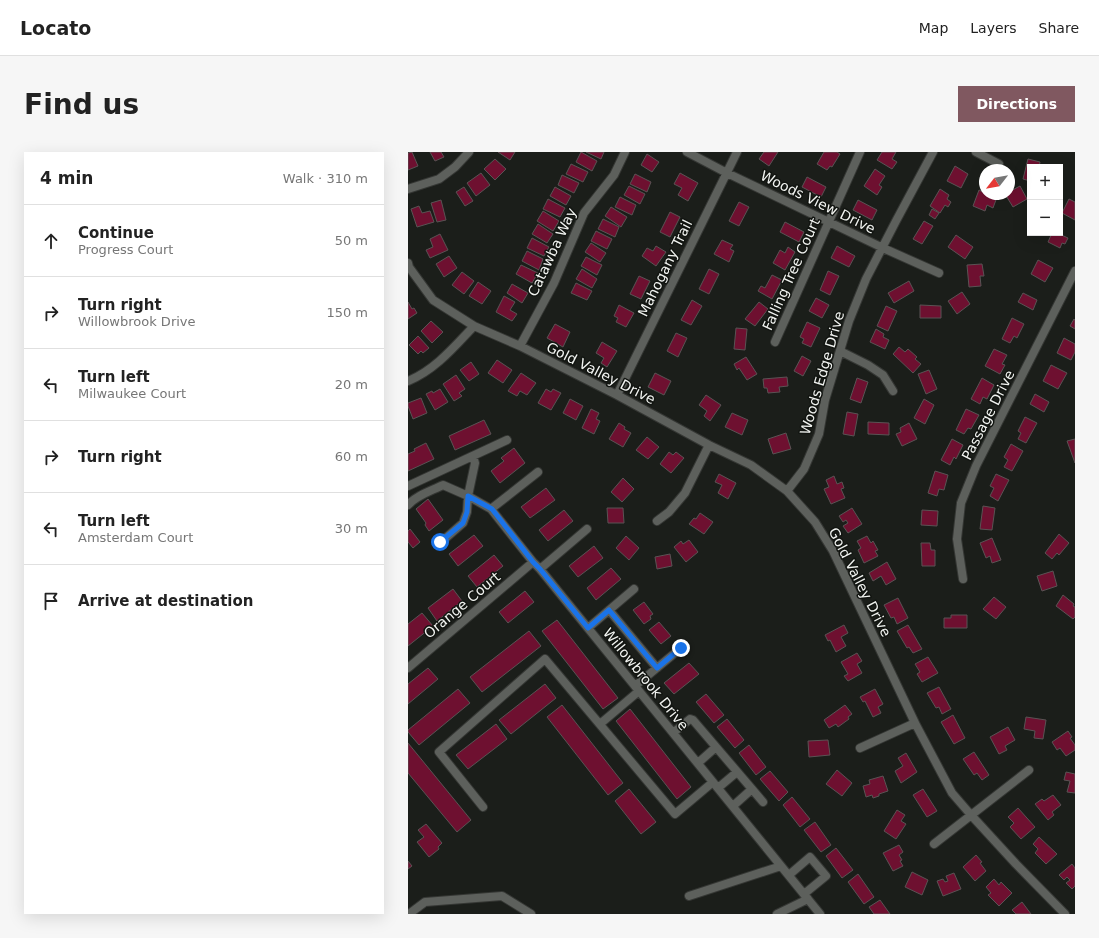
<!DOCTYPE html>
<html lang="en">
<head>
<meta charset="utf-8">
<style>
	body { margin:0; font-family:"DejaVu Sans",sans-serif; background:#f6f6f6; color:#222 }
	.controls { position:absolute; right:12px; top:12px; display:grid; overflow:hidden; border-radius:0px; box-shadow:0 4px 16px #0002 }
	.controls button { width:36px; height:36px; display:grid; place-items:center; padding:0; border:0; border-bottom:1px solid #e0e0e0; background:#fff; color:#222; font:20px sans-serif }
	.compass { position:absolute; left:571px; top:12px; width:36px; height:36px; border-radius:50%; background:#fff; box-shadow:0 4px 16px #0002; rotate:239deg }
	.stop { position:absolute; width:12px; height:12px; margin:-9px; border:3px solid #1a73e8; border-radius:50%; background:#fff }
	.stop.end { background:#1a73e8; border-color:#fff; box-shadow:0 1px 4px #0008 }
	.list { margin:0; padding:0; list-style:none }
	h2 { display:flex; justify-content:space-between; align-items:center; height:52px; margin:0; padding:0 16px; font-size:17px }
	h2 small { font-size:13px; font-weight:400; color:#767676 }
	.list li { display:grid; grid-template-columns:26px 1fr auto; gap:12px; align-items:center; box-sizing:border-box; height:72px; padding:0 16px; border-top:1px solid #e0e0e0 }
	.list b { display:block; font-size:15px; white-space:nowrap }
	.list p { margin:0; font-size:13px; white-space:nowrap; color:#767676 }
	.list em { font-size:13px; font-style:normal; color:#767676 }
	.icon { flex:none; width:22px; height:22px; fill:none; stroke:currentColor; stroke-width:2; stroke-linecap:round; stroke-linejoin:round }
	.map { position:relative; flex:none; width:667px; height:762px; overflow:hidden; border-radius:0px }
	header { display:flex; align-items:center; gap:24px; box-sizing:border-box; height:56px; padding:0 20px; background:#fff; border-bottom:1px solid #e0e0e0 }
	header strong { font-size:19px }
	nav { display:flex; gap:22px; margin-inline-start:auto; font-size:14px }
	.intro { display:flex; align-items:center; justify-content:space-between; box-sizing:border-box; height:96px; padding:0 24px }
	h1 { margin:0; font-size:28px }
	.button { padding:10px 18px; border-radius:0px; background:#805860; color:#fff; font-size:14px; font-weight:700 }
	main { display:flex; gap:24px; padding:0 24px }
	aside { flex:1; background:#fff; border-radius:0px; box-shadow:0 4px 16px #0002 }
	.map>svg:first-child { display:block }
</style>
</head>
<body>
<header>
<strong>Locato</strong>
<nav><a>Map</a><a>Layers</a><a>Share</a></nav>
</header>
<div class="intro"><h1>Find us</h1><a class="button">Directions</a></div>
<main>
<aside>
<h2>4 min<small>Walk · 310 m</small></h2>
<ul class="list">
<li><svg class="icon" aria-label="ahead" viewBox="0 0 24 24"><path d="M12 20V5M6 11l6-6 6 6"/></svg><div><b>Continue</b><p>Progress Court</p></div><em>50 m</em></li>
<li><svg class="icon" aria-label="right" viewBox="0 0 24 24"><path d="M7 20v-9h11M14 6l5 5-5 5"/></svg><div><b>Turn right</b><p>Willowbrook Drive</p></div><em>150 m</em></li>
<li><svg class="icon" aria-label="left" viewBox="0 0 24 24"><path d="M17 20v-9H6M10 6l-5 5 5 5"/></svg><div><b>Turn left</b><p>Milwaukee Court</p></div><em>20 m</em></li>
<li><svg class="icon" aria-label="right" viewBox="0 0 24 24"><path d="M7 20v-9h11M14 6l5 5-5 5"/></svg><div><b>Turn right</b></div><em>60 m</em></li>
<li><svg class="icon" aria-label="left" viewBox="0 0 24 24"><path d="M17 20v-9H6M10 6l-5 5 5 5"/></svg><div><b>Turn left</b><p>Amsterdam Court</p></div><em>30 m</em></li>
<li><svg class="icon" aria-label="arrive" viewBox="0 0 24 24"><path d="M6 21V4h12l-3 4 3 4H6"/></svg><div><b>Arrive at destination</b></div></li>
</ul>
</aside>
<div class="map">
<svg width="667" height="762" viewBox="0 0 667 762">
	<rect width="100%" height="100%" fill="#1b1e1a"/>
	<path fill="#6e1030" stroke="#5a5354" d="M4,0L10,14L0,18V1Z
		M22,0H33L36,5L27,9Z
		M90,0H107L102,8Z
		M173,0L189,9L184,19L168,10Z
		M178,0H196L193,7Z
		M356,0H370L361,14L351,7Z
		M416,0H429L432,2L424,15L422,14L419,18L409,12Z
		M474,0H488L484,7L489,10L484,17L469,8Z
		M239,2L251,10L244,20L233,13Z
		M87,7L98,17L87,28L76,17Z
		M620,7L632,10L631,15H622V29L615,27Z
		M163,12L180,20L175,30L158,22Z
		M547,14L560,22L553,36L539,29Z
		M467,17L477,24L471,33L474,35L469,43L456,34Z
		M73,21L82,33L68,44L59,31Z
		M272,21L290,31L280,49L270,43L274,36L266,32Z
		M227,22L243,30L239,40L222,32Z
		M154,23L171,31L166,41L150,33Z
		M399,25L418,35L413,45L394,35Z
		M221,34L237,42L232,52L216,43Z
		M612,34L619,47L605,55L597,42H601V40Z
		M56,35L65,49L57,54L48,40Z
		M147,35L163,44L158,53L142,44Z
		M532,37L541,43L539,47L543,50L540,55L537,53L532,61L522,54Z
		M571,38L577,41V42H581L589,45L585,56L579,53L577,59L565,54Z
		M212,45L228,53L224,63L207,55Z
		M140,47L157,56L152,65L135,57Z
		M661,47L667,50V68L654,61Z
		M33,48L38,68L29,70L23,51Z
		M450,48L469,58L464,68L445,58Z
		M331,50L341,55L331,74L321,69Z
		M11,54L14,61L22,59L26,70L9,75L3,57Z
		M203,55L219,65L213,75L197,64Z
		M524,57L531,61L527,67L521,63Z
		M135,59L151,69L145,79L129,69Z
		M262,60L272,65L262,85L252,80Z
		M195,67L211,75L207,85L190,77Z
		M516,69L525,74L514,92L505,87Z
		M377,70L396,80L391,90L372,80Z
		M130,72L145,82L139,91L124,82Z
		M188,79L204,87L199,97L183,89Z
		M644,81H649L660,86L657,92L654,91L652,96L640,90Z
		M32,82L40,98L22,106L18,98L25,95L22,87Z
		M548,83L565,95L557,107L540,95Z
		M124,86L141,95L136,104L119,96Z
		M314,88L325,93L322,97L326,99L321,110L306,102Z
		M183,91L198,101L192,110L177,100Z
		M248,94L258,100L248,114L234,104L239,96L245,99Z
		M429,94L447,104L441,115L423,106Z
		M380,95L387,100L377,118L365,111L372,98L377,101Z
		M119,99L135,107L131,118L114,109Z
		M41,104L49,116L36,125L28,112Z
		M178,105L194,113L189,123L173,114Z
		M630,108L645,116L637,130L623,122Z
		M574,112L576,124H572L573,134L561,135L559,113Z
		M113,113L130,121L124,131L108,122Z
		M174,117L189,127L184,136L168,127Z
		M301,117L311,122L301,142L291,137Z
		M420,119L431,124L422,143L412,138Z
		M54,120L66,129L56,142L44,133Z
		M364,123L374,128L364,147L350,139L353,134L357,136Z
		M231,124L242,129L233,147L222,142Z
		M501,129L506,139L486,151L480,141Z
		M70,130L83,139L74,152L61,144Z
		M168,131L184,139L179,148L163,141Z
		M104,132L120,141L114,151L99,141Z
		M554,140L562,152L549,162L540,149Z
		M615,141L629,148L625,158L610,150Z
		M96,144L107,150L102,158L109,162L104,169L88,160Z
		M408,146L421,153L414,166L401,159Z
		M284,148L294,154L283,173L273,168Z
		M0,150L4,157L6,156L9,161L0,167Z
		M351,150L360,157L347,174L337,167Z
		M211,153L226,161L218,175L208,170L210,166L206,164Z
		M512,153L533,154V166H512Z
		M478,154L489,159L480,179L469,174Z
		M604,166L616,172L609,186L606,184L602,191L594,187Z
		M666,167L667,168V177L662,174Z
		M23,169L35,180L24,191L13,179Z
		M399,170L412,176L403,195L394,191L396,187L392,185Z
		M147,172L162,180L155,195L139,186Z
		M328,176L339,177L337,198L326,197Z
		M468,177L476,182L475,185L481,188L477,197L462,190Z
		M268,181L279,186L270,205L259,199Z
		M10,184L21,196L15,201L13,199L10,202L1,193Z
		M656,186L667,192V200L663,208L649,201Z
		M194,190L209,199L199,215L193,211L196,206L188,201Z
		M491,195L497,200L500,197L509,205L507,207L513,212L505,221L485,202Z
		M586,197L599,203L594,212L597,213L592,222L577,214Z
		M394,204L403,209L395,224L386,219Z
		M338,205L349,222L339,228L331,216L329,218L326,212Z
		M89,208L104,218L95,231L80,221Z
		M63,210L71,222L61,229L52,218Z
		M643,213L659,221L650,237L635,229Z
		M521,218L529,237L518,242L510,222Z
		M113,221L128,231L119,243L112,239L109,244L100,239Z
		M247,221L263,229L256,243L240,235Z
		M48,223L57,237L51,241L54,244L46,249L35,232Z
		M379,225L380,234L371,235L372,240L360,241L359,236H356L355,227Z
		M449,226L460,230L453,251L442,247Z
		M574,226L586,233L579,247L575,245L572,252L563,247Z
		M32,237L40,250L27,258L18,242L24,239L25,241Z
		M138,237L143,240L145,237L153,241L143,258L130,251Z
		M627,242L641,250L636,260L622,252Z
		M298,243L313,253L302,269L296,264L299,259L291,253Z
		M13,246L19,261L5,267L0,254V251Z
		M162,247L175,254L168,268L155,261Z
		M516,247L526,253L517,272L506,266Z
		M183,257L191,261L188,267L192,269L186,282L174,276Z
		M558,257L571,263L563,277L560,276L556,282L548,278Z
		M439,260L450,262L446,284L435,282Z
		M324,261L340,268L334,283L317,275Z
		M617,265L629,271L618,291L610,287L613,281L610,279Z
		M76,268L83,282L47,298L41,284Z
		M460,270L481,271V283L460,282Z
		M211,271L217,275L216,277L223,281L215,295L201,287Z
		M501,271L509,287L494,294L488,282L493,280L492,276Z
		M378,281L383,297L365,302L360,287Z
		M239,285L251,295L240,307L228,298Z
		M544,287L555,293L548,307L546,305L542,313L533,308Z
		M667,287V311L659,289Z
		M18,291L26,307L0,319V302L7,299L6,297Z
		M603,292L615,299L604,319L596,315L600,308L596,305Z
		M106,296L117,311L92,331L83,319L96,309L93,306Z
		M261,300L265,303L268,300L276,306L263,321L252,312Z
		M527,319L540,323L536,338L531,337L529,344L520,341Z
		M311,322L328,331L320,347L310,341L314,333L307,330Z
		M588,322L601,328L590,349L582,344L586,336L582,334Z
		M426,324L429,332L434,330L436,336L433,337L437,346L423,352L416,337L421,335L418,328Z
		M215,326L226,337L214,350L203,340Z
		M138,336L147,348L122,366L113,355Z
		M20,347L35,368L21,379L17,373L18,371L8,357Z
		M575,354L587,356L584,378L572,377Z
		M199,356H215L216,371H200Z
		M444,356L454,372L440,381L435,374L440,371L438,368L435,370L431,364Z
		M156,358L165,369L140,389L131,378Z
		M514,358L530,359L529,374L513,373Z
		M292,361L305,370L296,382L281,372L286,366L288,367Z
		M2,377L12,390L5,396L0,390V379Z
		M651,382L661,391L651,403L649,401L644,407L637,401Z
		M66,383L75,394L50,414L41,402Z
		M218,384L231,396L221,408L208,396Z
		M459,384L463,391L465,389L470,398L467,399L470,404L456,411L450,398L453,396L449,389Z
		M584,386L593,408L584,411L582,404L578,406L572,391Z
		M281,388L290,400L278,410L266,395L273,389L275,392Z
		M513,391H522L523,398H527V414H514Z
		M186,394L195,406L170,425L161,414Z
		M262,402L264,414L249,417L247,405Z
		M86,403L95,414L69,435L60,424Z
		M479,410L488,427L478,433L473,424L465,429L461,421Z
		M203,416L213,427L188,448L179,436Z
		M645,419L649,434L634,439L629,424Z
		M45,437L54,449L29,469L20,456Z
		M117,439L126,450L100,471L91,460Z
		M655,443L666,452L665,454L667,455V465L665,467L648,454Z
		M586,445L598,455L588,467L575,457Z
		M490,446L500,466L489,472L486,465L483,466L476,453Z
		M236,450L245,462L242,464L243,467L236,472L225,458Z
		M14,461L25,474L0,494V472Z
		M543,463H559V476H536V466H543Z
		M149,468L210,546L195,557L134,479Z
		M251,470L263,484L253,492L241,478Z
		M436,473L440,481L433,485L438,494L428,500L422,488L420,489L417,483Z
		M500,473L514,497L505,501L501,495L499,496L489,479Z
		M121,479L133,494L74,540L62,525Z
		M449,501L454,509L449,512L454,521L440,529L436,524L440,522L433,510Z
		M520,505L530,521L514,530L509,522L512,520L507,512Z
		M281,511L291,522L266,542L256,531Z
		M20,516L30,527L0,552V532Z
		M137,532L148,546L103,582L91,568Z
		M531,535L543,557L534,562L531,555L528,556L519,541Z
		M50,537L62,551L11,593L0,580V578Z
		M467,537L475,552L470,555L473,561L465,565L457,549L455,550L452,545Z
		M298,542L316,563L306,571L288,550Z
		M154,553L215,631L200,643L139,565Z
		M437,553L444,562L440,565L441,567L430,575L428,572L421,576L416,568Z
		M222,557L283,635L269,647L208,569Z
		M545,563L557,586L546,592L533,570Z
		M618,565L638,568L635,587L626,586L627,579L616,577Z
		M319,567L336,588L327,596L309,575Z
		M88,572L99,587L60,617L48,603Z
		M600,575L607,588L597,594L599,598L591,602L582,585Z
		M660,579L664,585L662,586L667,593V598L658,604L652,596L649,598L644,590Z
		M420,588L422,603L401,605L400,589Z
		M0,591L63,668L49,680L0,621Z
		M341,593L358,615L348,623L331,601Z
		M566,600L581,623L574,628L569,621L566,623L555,607Z
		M498,601L509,620L493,631L487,619L495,614L490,606Z
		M429,618L444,631L434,644L418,632Z
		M362,619L380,640L371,649L352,627Z
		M658,620L667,622V641L659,640L662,629L656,628Z
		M475,624L480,639L471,642V644L465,646L464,643L458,645L455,634L462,632L461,628Z
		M221,637L248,670L233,682L207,649Z
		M515,637L529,659L519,665L505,643Z
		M645,643L653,653L644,660L646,663L640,668L627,652L634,647L636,649Z
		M384,645L402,667L392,675L375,653Z
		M610,656L627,675L613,687L602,675L606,671L600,665Z
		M489,658L497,663L493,669L498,672L488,687L476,679Z
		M407,670L423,693L413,700L396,678Z
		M18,672L34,691L30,695L31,697L21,705L9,690L16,685L10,678Z
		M631,685L649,702L638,712L627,701L630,697L625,692Z
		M491,693L495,700L491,703L494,708L492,709L495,714L485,719L475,701Z
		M428,696L445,718L434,726L418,704Z
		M568,703L574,710L572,711L578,719L567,729L555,715Z
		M0,709L4,714L0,717Z
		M664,712L667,716V734L664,737L658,731L662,728L659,725L656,728L651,723Z
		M504,720L520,728L514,743L497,735Z
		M546,721L553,737L535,744L529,729L535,727L537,730L540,729L538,724Z
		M450,722L466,745L456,752L440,730Z
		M586,727L591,733L593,730L604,741L591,754L580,743L583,741L578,735Z
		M472,748L482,762H466L461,755Z
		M614,750L623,762H608L604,758Z"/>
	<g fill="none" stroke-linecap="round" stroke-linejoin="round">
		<g stroke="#353734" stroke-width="10">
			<path id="minor" d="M279,0L319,21L475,96L531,121
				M568,0L591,12
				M0,37L31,27L47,15L61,0
				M0,111L1,115L25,148L66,174L112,194L209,243L301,293L343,313L379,339L407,370L425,399L507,571L544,641L563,663L608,712L657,762
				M367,190L452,0
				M112,194L146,131L176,61L206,23L217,0
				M432,199L460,213L475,223L485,239
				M0,229C27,218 46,195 66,174
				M209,243L329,0
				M0,334L99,288
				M379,339L396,317L411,282L417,248L441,169L458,127L488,69L525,0
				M0,353C9,343 23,339 35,333L60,344L83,357L125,410L132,417L412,762
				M83,357L130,320
				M249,369L261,360L277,341L301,293
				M32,391L55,371L59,360L60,344L67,311L65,304
				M132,417L179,377
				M555,427L549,387L553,351L568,314L667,119
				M201,458L249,516
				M180,476L226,437
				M0,516L125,410
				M227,534L273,496
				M192,572L231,539
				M265,581L282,567L285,568L355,650
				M452,596L507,571
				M290,611L308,595
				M310,636L329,620
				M325,654L344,637
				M75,655L31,600L137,507L267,662L305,630
				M526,692L621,618
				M381,723L402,705L418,724L396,742
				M281,744L373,714
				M1,762L17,750L94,744L123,762
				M369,762L400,747"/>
		</g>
		<use href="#minor" stroke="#5d605c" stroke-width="8"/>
	</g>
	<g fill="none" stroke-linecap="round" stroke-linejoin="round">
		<path stroke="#1a73e8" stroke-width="5" d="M32,390L55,371L59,360L60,344L84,357L125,410L132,417L180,476L201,458L249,516L273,496"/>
	</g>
	<g text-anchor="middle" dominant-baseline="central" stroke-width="3" stroke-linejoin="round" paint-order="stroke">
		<g font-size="14" fill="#f2f4f1" stroke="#121511">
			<text transform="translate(410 50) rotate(26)">Woods View Drive</text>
			<text transform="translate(144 100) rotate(-65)">Catawba Way</text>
			<text transform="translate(257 116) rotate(-64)">Mahogany Trail</text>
			<text transform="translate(383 122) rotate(-66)">Falling Tree Court</text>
			<text transform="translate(193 221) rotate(27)">Gold Valley Drive</text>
			<text transform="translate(414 221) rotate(-74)">Woods Edge Drive</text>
			<text transform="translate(580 263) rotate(-63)">Passage Drive</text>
			<text transform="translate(452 430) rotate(63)">Gold Valley Drive</text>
			<text transform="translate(54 453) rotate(-40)">Orange Court</text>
			<text transform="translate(238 527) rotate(51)">Willowbrook Drive</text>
		</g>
	</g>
</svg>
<div class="controls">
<button>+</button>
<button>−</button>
</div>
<svg class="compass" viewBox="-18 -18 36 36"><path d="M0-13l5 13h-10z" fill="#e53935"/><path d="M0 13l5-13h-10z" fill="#767676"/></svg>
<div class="stop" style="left:32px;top:390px"></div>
<div class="stop end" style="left:273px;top:496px"></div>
</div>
</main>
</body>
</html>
